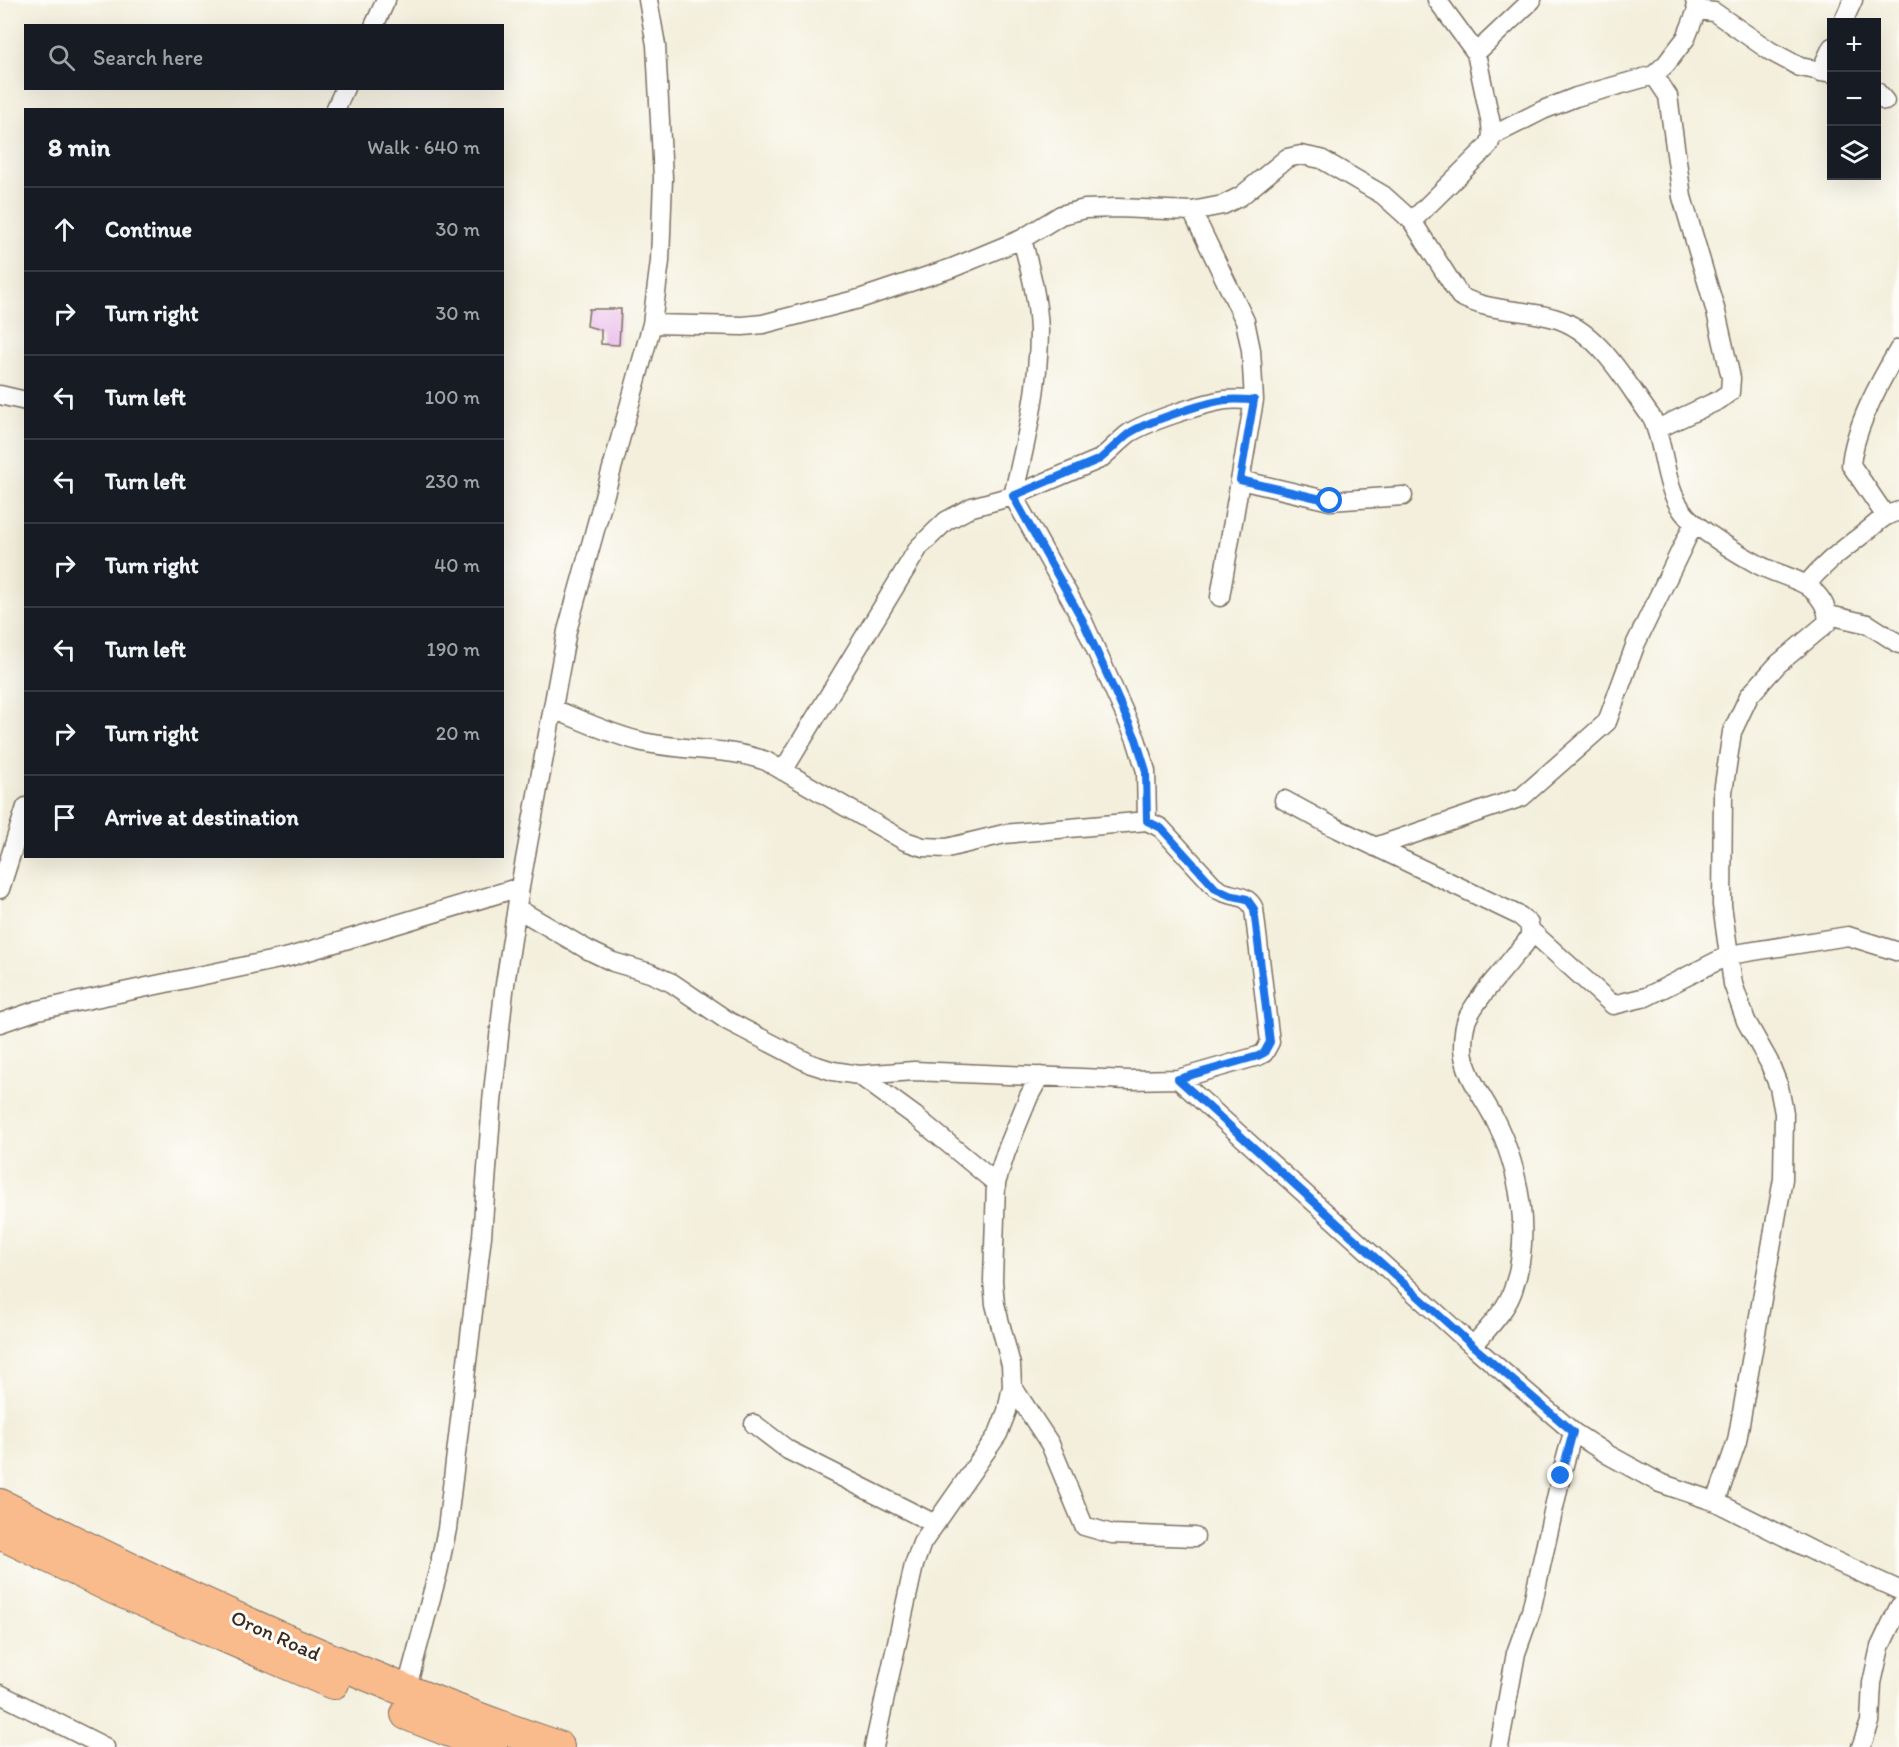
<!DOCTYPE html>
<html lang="en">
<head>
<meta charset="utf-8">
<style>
	body { margin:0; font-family:Itim,sans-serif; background:#20242c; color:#f1f3f6 }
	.controls { position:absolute; right:18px; top:18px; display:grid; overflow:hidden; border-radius:0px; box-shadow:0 6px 24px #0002 }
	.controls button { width:54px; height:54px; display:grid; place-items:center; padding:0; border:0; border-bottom:2px solid #363941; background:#171b24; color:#f1f3f6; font:30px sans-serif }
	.stop { position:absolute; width:18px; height:18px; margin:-14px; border:4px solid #1a73e8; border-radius:50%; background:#fff }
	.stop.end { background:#1a73e8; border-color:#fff; box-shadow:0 2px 6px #0008 }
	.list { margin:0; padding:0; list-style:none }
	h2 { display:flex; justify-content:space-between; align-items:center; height:78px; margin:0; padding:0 24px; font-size:26px }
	h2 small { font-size:20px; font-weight:400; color:#9ea1a6 }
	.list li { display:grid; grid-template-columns:39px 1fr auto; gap:18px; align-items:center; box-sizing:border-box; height:84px; padding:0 24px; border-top:2px solid #363941 }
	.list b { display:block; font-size:22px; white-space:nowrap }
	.list em { font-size:20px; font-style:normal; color:#9ea1a6 }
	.icon { flex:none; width:33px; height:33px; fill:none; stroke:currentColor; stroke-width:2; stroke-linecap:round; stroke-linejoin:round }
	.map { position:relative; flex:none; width:1899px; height:1747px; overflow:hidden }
	.search { position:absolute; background:#171b24; box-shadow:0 6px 24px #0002; left:24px; top:24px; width:480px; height:66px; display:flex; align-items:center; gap:15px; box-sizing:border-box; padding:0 21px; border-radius:0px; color:#9ea1a6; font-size:22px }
	.panel { position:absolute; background:#171b24; box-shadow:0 6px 24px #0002; left:24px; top:108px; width:480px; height:750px; border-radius:0px }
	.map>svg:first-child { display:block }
</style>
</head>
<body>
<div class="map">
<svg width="1899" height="1747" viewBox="0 0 1899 1747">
	<rect width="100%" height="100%" fill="#fdfcf7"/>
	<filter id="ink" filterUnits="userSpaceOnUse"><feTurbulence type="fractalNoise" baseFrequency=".0167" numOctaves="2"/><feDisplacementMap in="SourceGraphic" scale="12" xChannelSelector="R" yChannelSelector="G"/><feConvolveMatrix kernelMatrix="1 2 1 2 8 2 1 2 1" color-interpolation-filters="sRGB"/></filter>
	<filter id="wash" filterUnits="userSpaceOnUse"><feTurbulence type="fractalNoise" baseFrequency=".008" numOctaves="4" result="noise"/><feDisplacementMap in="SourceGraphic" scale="24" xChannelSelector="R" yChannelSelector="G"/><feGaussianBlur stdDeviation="1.35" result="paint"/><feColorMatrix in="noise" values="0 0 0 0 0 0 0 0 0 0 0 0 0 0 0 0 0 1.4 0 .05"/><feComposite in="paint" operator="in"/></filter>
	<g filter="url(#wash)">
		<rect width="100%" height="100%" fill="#f3efdc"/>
		<g id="blocks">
			<path fill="#e5abea" d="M589,309H621L619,345L601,344V330L587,326Z"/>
		</g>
	</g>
	<g filter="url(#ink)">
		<use href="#blocks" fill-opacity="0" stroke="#7b6f60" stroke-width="1.5"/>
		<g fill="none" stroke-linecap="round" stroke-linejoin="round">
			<g stroke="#7b6f60" stroke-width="21">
				<path id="street" d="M1437,0L1476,53
					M1697,10L1714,12L1770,51L1800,67L1832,73
					M1843,22L1853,0
					M374,26L386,0
					M1820,72L1832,47
					M1654,75L1668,96L1682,197L1716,312L1731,378L1730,392L1719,400L1657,429
					M1876,91L1885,101
					M335,110L345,88
					M1492,136L1543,110L1576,97L1654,75L1666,64L1686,38L1697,10L1695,0
					M1192,211L1245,321L1251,350L1254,400L1220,597
					M1412,221L1489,145L1492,136L1491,124L1476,53L1532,0
					M1022,239C1030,269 1038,299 1039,331C1039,386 1026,442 1013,496L1082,619L1136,739L1146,771L1147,821
					M652,324L743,326L763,324L859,299L952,268L1022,239L1061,215L1085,209L1117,208L1192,211L1223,205L1241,196L1287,158L1301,155L1321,159L1383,195L1412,221L1460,296C1488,312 1524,309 1554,318C1600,331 1625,382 1652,418C1668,452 1662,498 1694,523C1713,538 1737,553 1759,565C1774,573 1792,577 1806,585C1818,593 1830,608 1827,623L1778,664L1749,696L1732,732L1723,792L1722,905L1733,984L1746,1021L1769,1062L1779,1087L1784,1113L1783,1179L1737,1441L1716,1502
					M0,395L26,401
					M1240,480L1330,501L1403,496
					M1885,515L1851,465C1854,428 1880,381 1899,349
					M1806,585C1826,561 1843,550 1867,531C1880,521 1882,516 1899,511
					M1829,615L1868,624L1899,644
					M783,771L919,547L946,521L972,507L1013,496L1100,459C1110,451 1118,442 1128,434C1145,422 1204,403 1225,400C1235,399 1244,400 1254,400
					M1284,800L1332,826L1520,916L1529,924C1530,928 1531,933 1529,937C1526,944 1520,950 1515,955C1500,975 1479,995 1468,1017C1464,1025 1463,1039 1463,1048C1464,1073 1483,1097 1494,1118C1520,1169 1532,1235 1513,1290C1506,1311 1487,1329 1473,1346
					M1375,847L1522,797L1607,722L1636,643L1694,523
					M0,889L26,807
					M518,909L588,950L613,962L650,973L672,983L728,1021L811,1064L833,1071L859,1075L914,1071L1129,1080L1178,1079L1258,1056L1264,1053L1270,1042L1254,909C1247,892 1230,898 1217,889L1161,828L1147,821L1004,834L947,848L923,847L905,841L766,761C725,746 681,752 639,741C610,734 581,720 553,709
					M1530,930L1613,1005L1646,997L1729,955L1848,936L1899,952
					M0,1023L38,1010L289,957L520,887
					M859,1075L915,1116L996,1183
					M1178,1079L1473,1346L1573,1432L1607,1454L1660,1483L1716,1502L1815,1552L1899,1590
					M1012,1386L1050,1444L1084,1526L1112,1534L1195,1537
					M754,1424L788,1450L935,1524
					M406,1691L438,1572L447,1529L482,1236L492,1102L504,991L520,887L567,631L652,324L660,261L663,178L656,45L648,0
					M0,1694L105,1747
					M874,1747L914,1565L922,1543L998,1434L1007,1411L1012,1386L1011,1365L995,1304L993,1281L996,1183L1006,1152L1029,1096L1040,1076
					M1499,1747L1516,1653L1531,1611L1561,1476L1573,1432
					M1861,1747L1870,1722L1872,1683L1880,1647L1899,1607"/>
			</g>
			<g stroke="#7b6f60" stroke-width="34">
				<path id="highway" d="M0,1505C181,1596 366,1681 558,1747
					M0,1533L116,1589L333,1683
					M407,1714L491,1747"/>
			</g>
			<use href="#street" stroke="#fff" stroke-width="18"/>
			<use href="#highway" stroke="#fabb8c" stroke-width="32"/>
		</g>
	</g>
	<g fill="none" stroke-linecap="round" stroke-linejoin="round" filter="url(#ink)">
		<path stroke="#1a73e8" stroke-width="8" d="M1330,501L1240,480L1254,400C1244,400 1235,399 1225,400C1204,403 1145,422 1128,434C1118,442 1110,451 1100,459L1013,496L1082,619L1136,739L1146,771L1147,821L1161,828L1216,889L1229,895L1247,899L1254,909L1270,1042L1264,1053L1258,1056L1178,1079L1473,1346L1573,1432L1561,1476"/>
	</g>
	<g text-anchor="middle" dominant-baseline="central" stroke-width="6" stroke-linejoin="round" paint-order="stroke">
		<g font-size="21" fill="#3b2a1e" stroke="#fdfcf7">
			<text transform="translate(276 1635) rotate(24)">Oron Road</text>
		</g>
	</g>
</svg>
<div class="controls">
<button>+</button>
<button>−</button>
<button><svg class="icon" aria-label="layers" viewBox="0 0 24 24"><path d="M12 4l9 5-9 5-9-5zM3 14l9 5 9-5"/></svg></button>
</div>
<div class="stop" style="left:1330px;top:501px"></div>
<div class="stop end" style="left:1561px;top:1476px"></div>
<div class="search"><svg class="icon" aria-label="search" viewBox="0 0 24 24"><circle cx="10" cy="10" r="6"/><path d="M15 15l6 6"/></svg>Search here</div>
<section class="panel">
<h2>8 min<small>Walk · 640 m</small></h2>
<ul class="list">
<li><svg class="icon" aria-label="ahead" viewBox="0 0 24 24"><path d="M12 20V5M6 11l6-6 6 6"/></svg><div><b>Continue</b></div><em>30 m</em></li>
<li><svg class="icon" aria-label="right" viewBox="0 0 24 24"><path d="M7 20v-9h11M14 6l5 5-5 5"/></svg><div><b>Turn right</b></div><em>30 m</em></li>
<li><svg class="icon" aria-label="left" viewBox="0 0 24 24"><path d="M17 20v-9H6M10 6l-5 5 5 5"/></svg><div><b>Turn left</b></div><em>100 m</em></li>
<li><svg class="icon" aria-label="left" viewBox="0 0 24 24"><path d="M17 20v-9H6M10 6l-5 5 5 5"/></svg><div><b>Turn left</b></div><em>230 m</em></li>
<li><svg class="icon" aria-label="right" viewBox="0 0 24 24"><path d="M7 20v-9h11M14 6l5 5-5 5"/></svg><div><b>Turn right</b></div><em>40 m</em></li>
<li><svg class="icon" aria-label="left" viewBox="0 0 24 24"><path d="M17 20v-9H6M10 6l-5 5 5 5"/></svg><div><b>Turn left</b></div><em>190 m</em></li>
<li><svg class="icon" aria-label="right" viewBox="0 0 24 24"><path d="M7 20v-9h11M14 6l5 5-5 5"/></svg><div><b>Turn right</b></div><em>20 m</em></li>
<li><svg class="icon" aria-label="arrive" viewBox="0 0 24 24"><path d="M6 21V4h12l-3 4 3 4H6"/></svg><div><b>Arrive at destination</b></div></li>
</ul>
</section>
</div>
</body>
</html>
